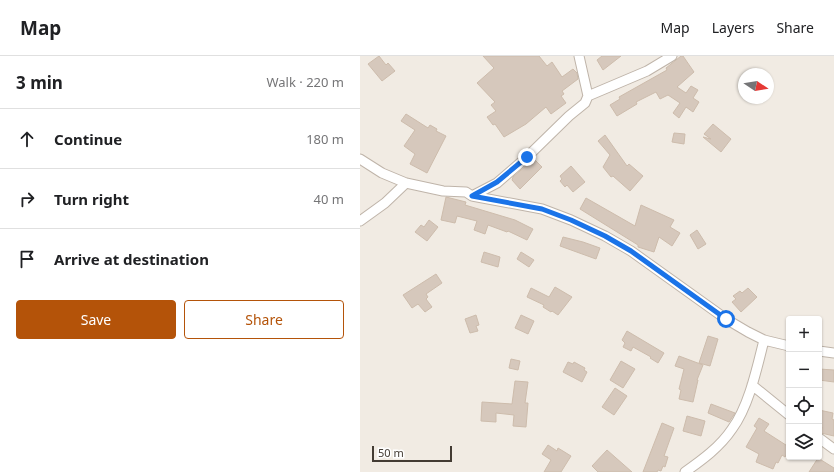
<!DOCTYPE html>
<html lang="en">
<head>
<meta charset="utf-8">
<style>
	body { margin:0; font-family:"Noto Sans",sans-serif; background:#f6f6f6; color:#202124 }
	.controls { position:absolute; right:12px; bottom:12px; display:grid; overflow:hidden; border-radius:4px; box-shadow:0 1px 3px #0004 }
	.controls button { width:36px; height:36px; display:grid; place-items:center; padding:0; border:0; border-bottom:1px solid #e0e0e0; background:#fff; color:#202124; font:20px sans-serif }
	.compass { position:absolute; left:378px; top:12px; width:36px; height:36px; border-radius:50%; background:#fff; box-shadow:0 1px 3px #0004; rotate:102deg }
	.scale { position:absolute; left:12px; bottom:10px; width:80px; box-sizing:border-box; padding-left:4px; border:2px solid #433b33; border-top:0; font-size:11px; line-height:14px; white-space:nowrap; color:#433b33; -webkit-text-stroke:3px #fff; paint-order:stroke }
	.stop { position:absolute; width:12px; height:12px; margin:-9px; border:3px solid #1a73e8; border-radius:50%; background:#fff }
	.stop.end { background:#1a73e8; border-color:#fff; box-shadow:0 1px 4px #0008 }
	.list { margin:0; padding:0; list-style:none }
	h2 { display:flex; justify-content:space-between; align-items:center; height:52px; margin:0; padding:0 16px; font-size:17px }
	h2 small { font-size:13px; font-weight:400; color:#757577 }
	.list li { display:grid; grid-template-columns:26px 1fr auto; gap:12px; align-items:center; box-sizing:border-box; height:60px; padding:0 16px; border-top:1px solid #e0e0e0 }
	.list b { display:block; font-size:15px; white-space:nowrap }
	.list em { font-size:13px; font-style:normal; color:#757577 }
	.actions { display:flex; gap:8px; padding:12px 16px }
	.actions a { flex:1; padding:9px 0; border:1px solid #b45309; border-radius:4px; text-align:center; font-size:14px; color:#b45309 }
	.actions .main { background:#b45309; color:#fff }
	.icon { flex:none; width:22px; height:22px; fill:none; stroke:currentColor; stroke-width:2; stroke-linecap:round; stroke-linejoin:round }
	.map { position:relative; flex:none; width:474px; height:416px; overflow:hidden }
	header { display:flex; align-items:center; gap:24px; box-sizing:border-box; height:56px; padding:0 20px; background:#fff; border-bottom:1px solid #e0e0e0 }
	header strong { font-size:19px }
	nav { display:flex; gap:22px; margin-inline-start:auto; font-size:14px }
	main { display:flex }
	aside { flex:1; background:#fff }
	.map>svg:first-child { display:block }
</style>
</head>
<body>
<header>
<strong>Map</strong>
<nav><a>Map</a><a>Layers</a><a>Share</a></nav>
</header>
<main>
<aside>
<h2>3 min<small>Walk · 220 m</small></h2>
<ul class="list">
<li><svg class="icon" aria-label="ahead" viewBox="0 0 24 24"><path d="M12 20V5M6 11l6-6 6 6"/></svg><div><b>Continue</b></div><em>180 m</em></li>
<li><svg class="icon" aria-label="right" viewBox="0 0 24 24"><path d="M7 20v-9h11M14 6l5 5-5 5"/></svg><div><b>Turn right</b></div><em>40 m</em></li>
<li><svg class="icon" aria-label="arrive" viewBox="0 0 24 24"><path d="M6 21V4h12l-3 4 3 4H6"/></svg><div><b>Arrive at destination</b></div></li>
</ul>
<div class="actions"><a class="main">Save</a><a>Share</a></div>
</aside>
<div class="map">
<svg width="474" height="416" viewBox="0 0 474 416">
	<rect width="100%" height="100%" fill="#f1ebe3"/>
	<path fill="#d6c8bc" stroke="#cdbcac" d="M19,0L26,9L28,7L35,15L22,25L8,8Z
		M123,0H179L187,10L192,6L202,21L213,13L217,17L218,23L202,35L204,38L201,40L206,47L191,58L186,51L166,68L144,81L135,68L133,69L127,61L136,55L131,49L135,46L117,27L134,12Z
		M242,0H261L243,14L237,4Z
		M321,0H323L334,16L317,31L326,37L331,30L338,34L333,42L339,46L333,56L326,51L319,62L313,57L320,47L308,39L300,43L296,36L276,46L277,48L257,60L250,49L260,43L259,41L307,14L306,12Z
		M46,58L68,72L70,69L77,73L76,75L86,80L67,117L50,108L55,98L44,90L55,74L41,65Z
		M353,68L371,83L361,96L343,81L351,83L344,78Z
		M314,77L325,78L324,88L312,86Z
		M245,79L267,110L269,108L283,120L270,135L253,120L251,121L243,111L250,99L238,85Z
		M174,103L182,111L160,133L152,124L153,121Z
		M211,110L225,126L213,136L207,129L205,131L200,125L202,123L200,120Z
		M86,141L106,146L105,149L155,164L173,173L167,184L148,175L147,176L128,169L125,178L114,174L117,165L97,160L95,167L81,164Z
		M226,142L275,170L281,149L314,164L310,171L320,177L312,190L299,181L294,196L278,191V189L220,153Z
		M69,164L78,171L67,185L55,176L61,169L64,171Z
		M337,174L346,188L338,193L330,179Z
		M203,181L223,186L240,192L236,203L200,190Z
		M124,196L140,201L138,211L121,206Z
		M161,196L174,204L169,211L157,203Z
		M76,218L82,227L66,238L68,241L66,243L72,251L65,256L58,248L52,252L43,239Z
		M195,231L212,241L198,259L192,255L191,256L183,251L184,249L167,241L171,232L189,241Z
		M388,232L397,241L381,256L372,246L376,243L373,240L380,235L382,237Z
		M116,259L119,269L116,270L118,275L110,277L105,263Z
		M161,259L174,265L168,278L155,272Z
		M267,275L304,297L298,307L290,302L291,301L273,291L271,295L263,291L265,287L262,284Z
		M348,280L358,283L350,310L339,307Z
		M319,300L343,309L337,324H338L333,346L319,343L321,334L319,333L324,313L315,310Z
		M151,303L160,305L158,314L149,312Z
		M261,305L275,313L263,332L250,324Z
		M208,306L213,308L214,306L225,312L224,314L227,316L222,326L203,316Z
		M459,313L474,314V326L459,324Z
		M155,325L168,326L165,347H168L166,371L153,370L154,359L136,357V366L121,365L122,346L152,348Z
		M255,332L267,340L254,359L242,351Z
		M351,348L375,357L369,366L348,357Z
		M459,354L473,357L472,363L474,364V380L461,377L462,371L459,370Z
		M327,360L345,365L341,380L323,375Z
		M399,362L409,368L404,375L429,391V394L425,401L422,399L418,407L416,406L413,413L396,406L399,398L386,391L397,372L394,370Z
		M302,367L314,372L304,400L308,401L305,411L303,410L301,415L298,414L297,416H283Z
		M188,389L197,395L198,392L211,400L201,416H184L191,404L182,398Z
		M247,394L272,416H238L232,410Z
		M458,402L474,412V416H449Z"/>
	<g fill="none" stroke-linecap="round" stroke-linejoin="round">
		<g stroke="#bfb4a9" stroke-width="11">
			<path id="street" d="M219,0L228,40
				M0,103L22,117L46,127L83,135L106,136L112,140L137,127L167,101L209,60L225,47L228,40L287,15L312,0
				M112,140L182,153L211,164L245,180L271,195L366,263L388,276L404,284L429,290
				M0,165L25,147L46,127
				M459,295L474,297
				M392,329L429,359
				M459,382L474,393
				M325,416C342,404 360,391 372,373C389,350 397,312 404,284"/>
		</g>
		<use href="#street" stroke="#fff" stroke-width="9"/>
	</g>
	<g fill="none" stroke-linecap="round" stroke-linejoin="round">
		<path stroke="#1a73e8" stroke-width="5" d="M167,101L137,126L112,140L182,153L211,164L245,180L271,195L366,263"/>
	</g>
</svg>
<div class="controls">
<button>+</button>
<button>−</button>
<button><svg class="icon" aria-label="locate" viewBox="0 0 24 24"><circle cx="12" cy="12" r="6"/><path d="M12 2v4M12 18v4M2 12h4M18 12h4"/></svg></button>
<button><svg class="icon" aria-label="layers" viewBox="0 0 24 24"><path d="M12 4l9 5-9 5-9-5zM3 14l9 5 9-5"/></svg></button>
</div>
<svg class="compass" viewBox="-18 -18 36 36"><path d="M0-13l5 13h-10z" fill="#e53935"/><path d="M0 13l5-13h-10z" fill="#757577"/></svg>
<div class="scale">50 m</div>
<div class="stop" style="left:366px;top:263px"></div>
<div class="stop end" style="left:167px;top:101px"></div>
</div>
</main>
</body>
</html>
